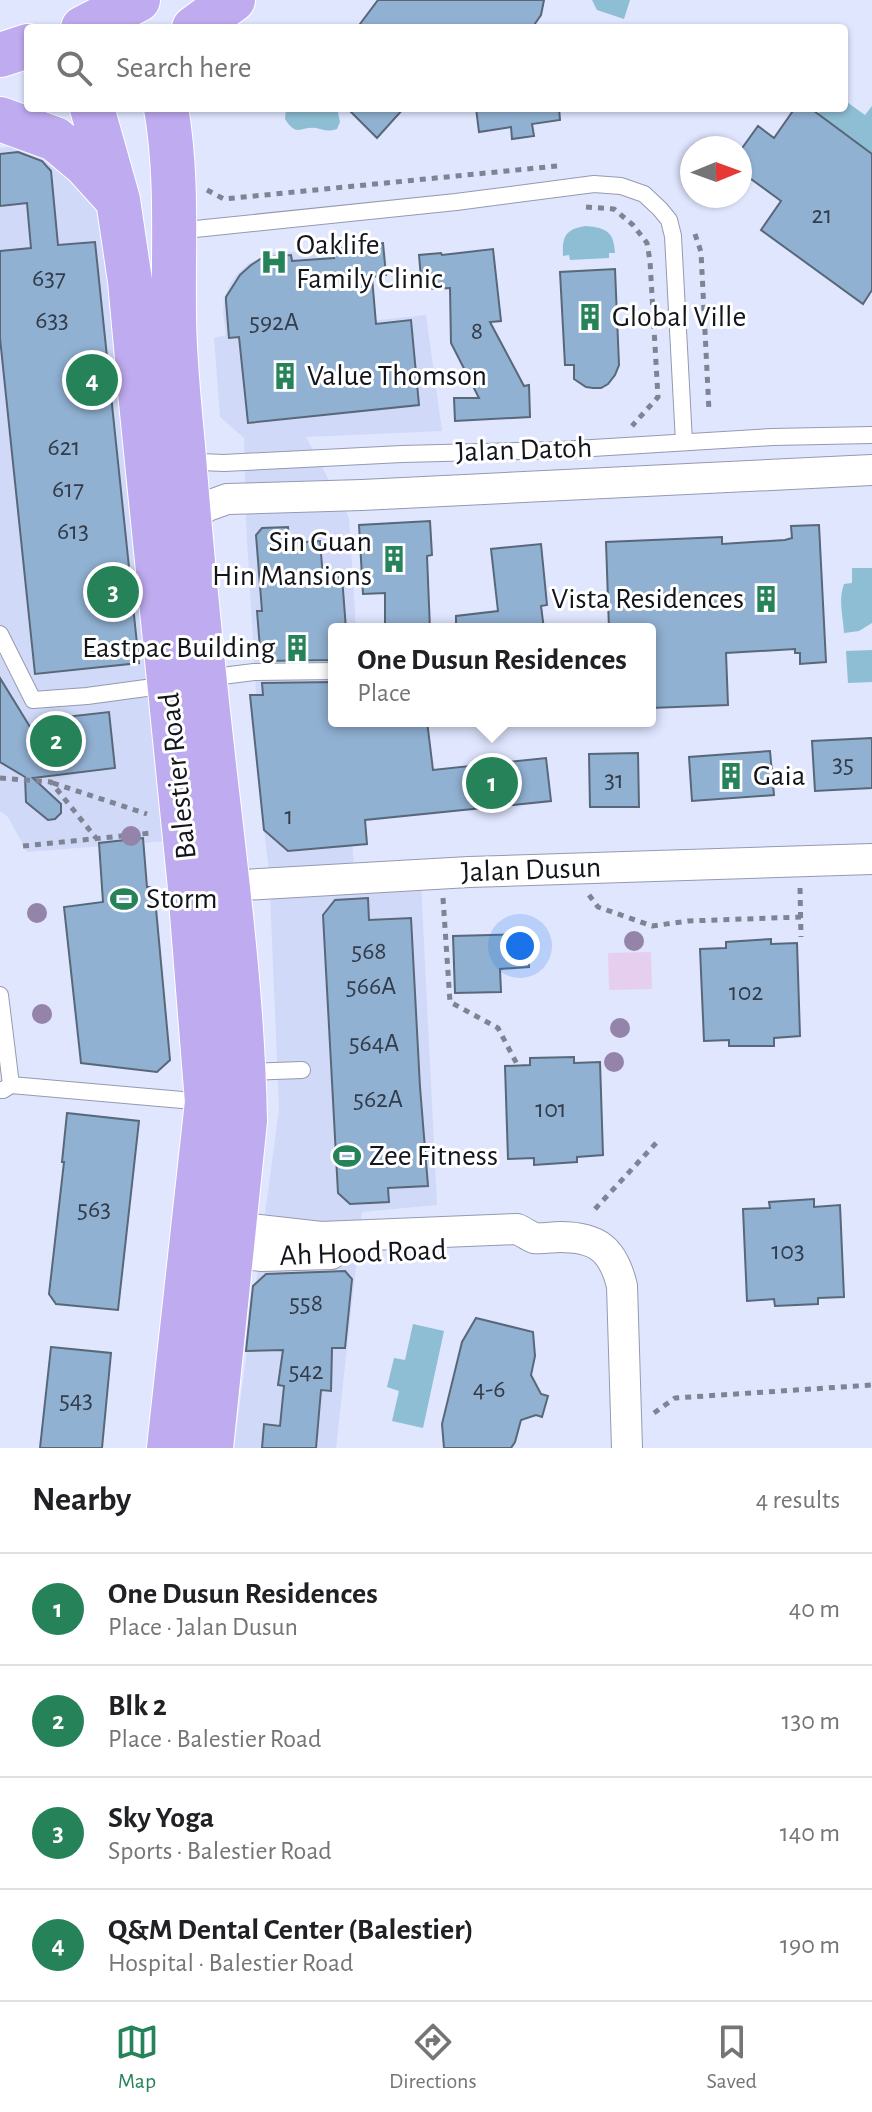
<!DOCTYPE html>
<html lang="en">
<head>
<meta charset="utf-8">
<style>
	body { margin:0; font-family:"Alegreya Sans",sans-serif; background:#f6f6f6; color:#202124 }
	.compass { position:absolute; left:680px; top:136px; width:72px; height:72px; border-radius:50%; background:#fff; box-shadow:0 2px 6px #0004; rotate:89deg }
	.you { position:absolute; left:520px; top:946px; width:28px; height:28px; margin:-20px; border:6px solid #fff; border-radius:50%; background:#1a73e8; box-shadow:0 0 0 12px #1a73e833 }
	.badge { display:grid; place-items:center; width:52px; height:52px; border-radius:50%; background:#268258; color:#fff; font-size:26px; font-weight:700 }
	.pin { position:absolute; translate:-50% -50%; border:4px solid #fff; box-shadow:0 2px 8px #0006 }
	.popup { position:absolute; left:328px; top:623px; width:328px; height:104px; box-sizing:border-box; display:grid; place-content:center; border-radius:8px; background:#fff; filter:drop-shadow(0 2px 6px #0005); font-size:26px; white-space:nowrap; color:#757577 }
	.popup b { font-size:30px; color:#202124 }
	.popup::after { content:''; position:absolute; left:50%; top:100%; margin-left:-16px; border:16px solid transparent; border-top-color:#fff }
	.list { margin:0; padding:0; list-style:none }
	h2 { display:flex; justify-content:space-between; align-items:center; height:104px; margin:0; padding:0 32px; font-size:34px }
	h2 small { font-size:26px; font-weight:400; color:#757577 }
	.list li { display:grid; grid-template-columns:52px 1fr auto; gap:24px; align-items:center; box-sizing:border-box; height:112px; padding:0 32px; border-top:2px solid #e0e0e0 }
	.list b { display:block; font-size:30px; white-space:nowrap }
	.list p { margin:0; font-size:26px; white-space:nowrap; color:#757577 }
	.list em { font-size:26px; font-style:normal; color:#757577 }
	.icon { flex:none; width:44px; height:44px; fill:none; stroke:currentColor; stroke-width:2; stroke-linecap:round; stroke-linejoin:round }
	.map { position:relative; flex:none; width:872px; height:1448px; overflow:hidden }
	.search { position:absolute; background:#fff; box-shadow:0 2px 6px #0004; left:24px; right:24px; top:24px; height:88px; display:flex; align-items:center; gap:20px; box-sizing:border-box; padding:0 28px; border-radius:8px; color:#757577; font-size:30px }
	.sheet { height:552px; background:#fff }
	nav { display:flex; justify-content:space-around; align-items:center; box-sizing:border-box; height:112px; border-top:2px solid #e0e0e0; background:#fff; font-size:22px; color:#757577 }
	nav a { display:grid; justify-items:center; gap:4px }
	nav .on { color:#268258 }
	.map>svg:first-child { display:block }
</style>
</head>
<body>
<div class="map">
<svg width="872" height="1448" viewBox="0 0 872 1448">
	<rect width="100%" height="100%" fill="#dfe6fe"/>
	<path fill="#d0d9f8" d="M32,144L63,158L107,229L167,841L27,852L8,817L0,811V148Z
		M316,250L324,326L426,315L442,431L306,437L349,518L356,629H334V721H344L355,883L421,882L437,1205L362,1212L336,1448H234L279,1109L269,870L264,830L246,522L244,438L220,417L214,338L226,335L223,313L224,298L231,282L238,273L249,263L272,253Z"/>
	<path fill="#e6cfee" d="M651,952L652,989L609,990L608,953Z"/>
	<path fill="#8dbed4" d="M592,0H630L624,19L597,10Z
		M844,100L865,115L872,106V154L818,114L823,108H844Z
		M286,108H337L340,122L337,129C327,132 325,130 316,128C301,126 297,138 285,119Z
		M586,226C607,228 614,232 615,253H609V258L570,260L569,255L563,256C562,237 565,229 586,226Z
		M852,568H872V623L859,631L844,633C843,615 838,601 844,584L852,583Z
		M872,650V682L848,683L846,651Z
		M413,1324L444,1331L423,1428L392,1421L399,1391L387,1387L394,1358L405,1360Z"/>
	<path fill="#91b1d3" stroke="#586878" stroke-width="2" d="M378,0H544L541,15L532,28H357Z
		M347,108H404L377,138Z
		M476,108H559L560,120L532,124L534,136L512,139L511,127L479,132Z
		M795,108H810L872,154V290L863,304L761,230L781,201L740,171V151L758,126L774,138Z
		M18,152L42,161L51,171L58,245L95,242L139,663L35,674L0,338V251L31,248L27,203L0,206V154Z
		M383,243L386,275L372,277L376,324L411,320L419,405L248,423L239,337L229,338L226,301V297L240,275L251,265L262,258L291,255L292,261L334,258L333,249Z
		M493,249L501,321L490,322L524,386L529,385L530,417L455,421L454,398H479L451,343L450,288L422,289L419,255L441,253L442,255Z
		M615,269L619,365L615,375L608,384L601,388H593L586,387L574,379V365H565L560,272Z
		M430,521L432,555L427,556L430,629H385V593L363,594L359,525Z
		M819,525L826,662L800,664V653H795V649L726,653L728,705L650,708V629H609L606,542L722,537V544L785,540L792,538L791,526Z
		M288,527L289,543L320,541L323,578L342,577L346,629H334V660L261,661L257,611H262L256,535L262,528Z
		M541,544L547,605L541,606L544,629H456V616L498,611L491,549Z
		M0,678L43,748L40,720L109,712L115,768L33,778L61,804V813L55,819L48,820L26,802L25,777L0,762Z
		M334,682V721H427L433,770L546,758L551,801L365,820L367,844L288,851L264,830L250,695H263L262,683Z
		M872,738V788L815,791L812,741Z
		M770,751L774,795L692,801L689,757Z
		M638,753L639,807H590L589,754Z
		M143,838L147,887H154L170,1060L157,1072L81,1063L64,907L103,902L99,843Z
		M368,898L369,920L411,918L420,1087L428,1186L388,1188L389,1202L350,1204L338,1193L323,915L335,900Z
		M527,934L529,967L500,969L501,992L455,993L453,936Z
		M771,939V944L797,943L800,1036L774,1038V1046H729V1040L704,1041L700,949L726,948V942Z
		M574,1057V1063L600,1062L603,1155L577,1157V1162L534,1165V1158L508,1159L505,1066L530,1065V1058Z
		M67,1113L139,1121L118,1310L56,1304L49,1294L64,1162H62Z
		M814,1199V1207L840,1205L844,1297L818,1298V1304L775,1306L774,1299L747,1301L743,1209L770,1208L769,1202Z
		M345,1271L352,1279L345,1348H332L331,1391L321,1390L316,1448H262L264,1424L280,1426L284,1386L278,1385L283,1350L246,1351L253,1286L266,1274Z
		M476,1318L533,1332L535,1356L531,1375L541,1394L548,1396L542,1417L536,1415L521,1420L515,1442L511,1448H444L442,1424L462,1342Z
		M51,1347L111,1353L102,1448H40Z"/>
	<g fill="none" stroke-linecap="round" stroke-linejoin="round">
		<g stroke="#949ab0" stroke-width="18">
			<path id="service" d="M176,231L456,202L594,184L621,186L644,194L660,209L669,220L673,236L684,442
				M190,452L200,462L224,463L402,454L560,450L772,437L872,435
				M0,634L33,700L87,696L168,685
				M206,678L254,672L334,671
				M0,995L11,1085
				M244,1072L302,1070
				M0,1090H3L11,1085L205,1102"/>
		</g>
		<g stroke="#949ab0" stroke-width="32">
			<path id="minor" d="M190,521L205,507L227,499L362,495L872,470
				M208,887L469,872L872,859
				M215,1225L321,1237L517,1229C522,1231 529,1236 534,1238C542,1239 552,1237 560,1237C597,1237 613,1249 622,1286L627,1448
				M212,1250L262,1256L331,1254"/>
		</g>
		<g stroke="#fff" stroke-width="46">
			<path id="primary" d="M83,28L138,0
				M194,28L233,0
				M0,55L28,46
				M92,108L118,200L130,281L141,402L190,888L207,1102L169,1448
				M166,108C178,176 173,245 174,313C174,357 179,402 183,446C192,559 203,671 216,783C229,896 243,1008 245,1121L211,1448
				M0,119L55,139L85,164L113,195"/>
		</g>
		<path stroke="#7f8494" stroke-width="5" stroke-dasharray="6 6" stroke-linecap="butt" d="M207,190L224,199L557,166
			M586,207L614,209L633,225L647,243L650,261L658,397L632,426
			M695,234L701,252L709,411
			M0,778L51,782L96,838
			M53,783L147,814
			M23,846L151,833
			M800,888L801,937
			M589,895L598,907L652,926L688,921L801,917
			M443,898L450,1002L498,1028L518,1066
			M595,1209L657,1142
			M654,1413L675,1398L872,1385"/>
		<use href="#service" stroke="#fff" stroke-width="16"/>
		<use href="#minor" stroke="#fff" stroke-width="30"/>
		<use href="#primary" stroke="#bfabf0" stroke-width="44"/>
	</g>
	<g fill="#9584a9">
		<circle cx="131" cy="836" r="10"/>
		<circle cx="37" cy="913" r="10"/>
		<circle cx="634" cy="941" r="10"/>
		<circle cx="42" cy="1014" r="10"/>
		<circle cx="620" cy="1028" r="10"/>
		<circle cx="614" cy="1062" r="10"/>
	</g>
	<defs>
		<g id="hospital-bare" transform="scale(2.16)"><path d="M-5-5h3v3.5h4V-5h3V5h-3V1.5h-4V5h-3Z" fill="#268258" stroke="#fff" stroke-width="2.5" paint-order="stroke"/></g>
		<g id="building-bare" transform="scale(2.16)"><path d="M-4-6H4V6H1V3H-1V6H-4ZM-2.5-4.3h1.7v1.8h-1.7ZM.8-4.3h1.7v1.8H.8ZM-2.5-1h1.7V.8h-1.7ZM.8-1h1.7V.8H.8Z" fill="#268258" stroke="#fff" stroke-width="2.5" paint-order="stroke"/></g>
		<g id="stadium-bare" transform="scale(2.16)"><path d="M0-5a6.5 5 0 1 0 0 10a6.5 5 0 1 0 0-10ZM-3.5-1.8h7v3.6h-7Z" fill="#268258" stroke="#fff" stroke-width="2.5" paint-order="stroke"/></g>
	</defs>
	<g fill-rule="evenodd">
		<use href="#hospital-bare" x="274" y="262"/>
		<use href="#building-bare" x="590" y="317"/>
		<use href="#building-bare" x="285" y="376"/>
		<use href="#building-bare" x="394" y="559"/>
		<use href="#building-bare" x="766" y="599"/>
		<use href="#building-bare" x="297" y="648"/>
		<use href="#building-bare" x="731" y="776"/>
		<use href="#stadium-bare" x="124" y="899"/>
		<use href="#stadium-bare" x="347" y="1156"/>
	</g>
	<g text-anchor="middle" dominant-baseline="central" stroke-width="6" stroke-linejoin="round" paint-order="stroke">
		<g font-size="26" fill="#323c4a">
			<text x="822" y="215">21</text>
			<text x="49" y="278">637</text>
			<text x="52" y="320">633</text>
			<text x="274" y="322">592A</text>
			<text x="477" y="331">8</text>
			<text x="64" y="447">621</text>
			<text x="68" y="489">617</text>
			<text x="73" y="531">613</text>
			<text x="843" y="764">35</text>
			<text x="614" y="780">31</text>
			<text x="289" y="816">1</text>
			<text x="369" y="951">568</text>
			<text x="371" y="986">566A</text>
			<text x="746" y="992">102</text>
			<text x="374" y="1043">564A</text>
			<text x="378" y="1099">562A</text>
			<text x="551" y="1109">101</text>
			<text x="94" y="1209">563</text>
			<text x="788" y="1251">103</text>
			<text x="306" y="1303">558</text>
			<text x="306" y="1371">542</text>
			<text x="489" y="1389">4-6</text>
			<text x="76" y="1400">543</text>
		</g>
		<g font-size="30" fill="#13151d" stroke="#fff" text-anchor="start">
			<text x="296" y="245">Oaklife<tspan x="296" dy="34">Family Clinic</tspan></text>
			<text x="612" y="317">Global Ville</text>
			<text x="307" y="376">Value Thomson</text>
			<text x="372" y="542" text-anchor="end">Sin Guan<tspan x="372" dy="34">Hin Mansions</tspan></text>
			<text x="744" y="599" text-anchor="end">Vista Residences</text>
			<text x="275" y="648" text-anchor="end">Eastpac Building</text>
			<text x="753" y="776">Gaia</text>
			<text x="146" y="899">Storm</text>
			<text x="369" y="1156">Zee Fitness</text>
		</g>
		<g font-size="30" fill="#13151d" stroke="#fff">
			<text transform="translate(524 450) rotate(-2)">Jalan Datoh</text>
			<text transform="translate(178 776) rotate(-96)">Balestier Road</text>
			<text transform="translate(531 870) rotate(-2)">Jalan Dusun</text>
			<text transform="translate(363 1253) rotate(-2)">Ah Hood Road</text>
		</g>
	</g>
</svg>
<svg class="compass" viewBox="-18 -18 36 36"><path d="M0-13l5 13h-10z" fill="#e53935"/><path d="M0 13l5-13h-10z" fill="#757577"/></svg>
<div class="you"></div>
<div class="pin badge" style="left:492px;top:783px">1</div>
<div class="popup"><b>One Dusun Residences</b>Place</div>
<div class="pin badge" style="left:56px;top:741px">2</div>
<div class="pin badge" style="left:113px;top:592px">3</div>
<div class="pin badge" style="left:92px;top:380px">4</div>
<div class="search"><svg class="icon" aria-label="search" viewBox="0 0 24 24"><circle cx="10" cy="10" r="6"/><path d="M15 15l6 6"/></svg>Search here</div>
</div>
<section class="sheet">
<h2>Nearby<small>4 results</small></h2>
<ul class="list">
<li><span class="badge">1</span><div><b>One Dusun Residences</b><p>Place · Jalan Dusun</p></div><em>40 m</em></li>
<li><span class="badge">2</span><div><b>Blk 2</b><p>Place · Balestier Road</p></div><em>130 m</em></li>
<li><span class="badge">3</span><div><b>Sky Yoga</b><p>Sports · Balestier Road</p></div><em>140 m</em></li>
<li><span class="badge">4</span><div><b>Q&amp;M Dental Center (Balestier)</b><p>Hospital · Balestier Road</p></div><em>190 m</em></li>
</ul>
</section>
<nav>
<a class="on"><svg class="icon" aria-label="map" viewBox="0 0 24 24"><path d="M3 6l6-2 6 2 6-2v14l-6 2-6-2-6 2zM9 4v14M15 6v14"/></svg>Map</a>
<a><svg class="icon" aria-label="directions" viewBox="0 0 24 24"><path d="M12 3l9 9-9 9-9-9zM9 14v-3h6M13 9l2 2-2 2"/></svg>Directions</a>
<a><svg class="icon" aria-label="saved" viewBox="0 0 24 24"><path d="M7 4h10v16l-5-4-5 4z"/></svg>Saved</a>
</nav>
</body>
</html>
